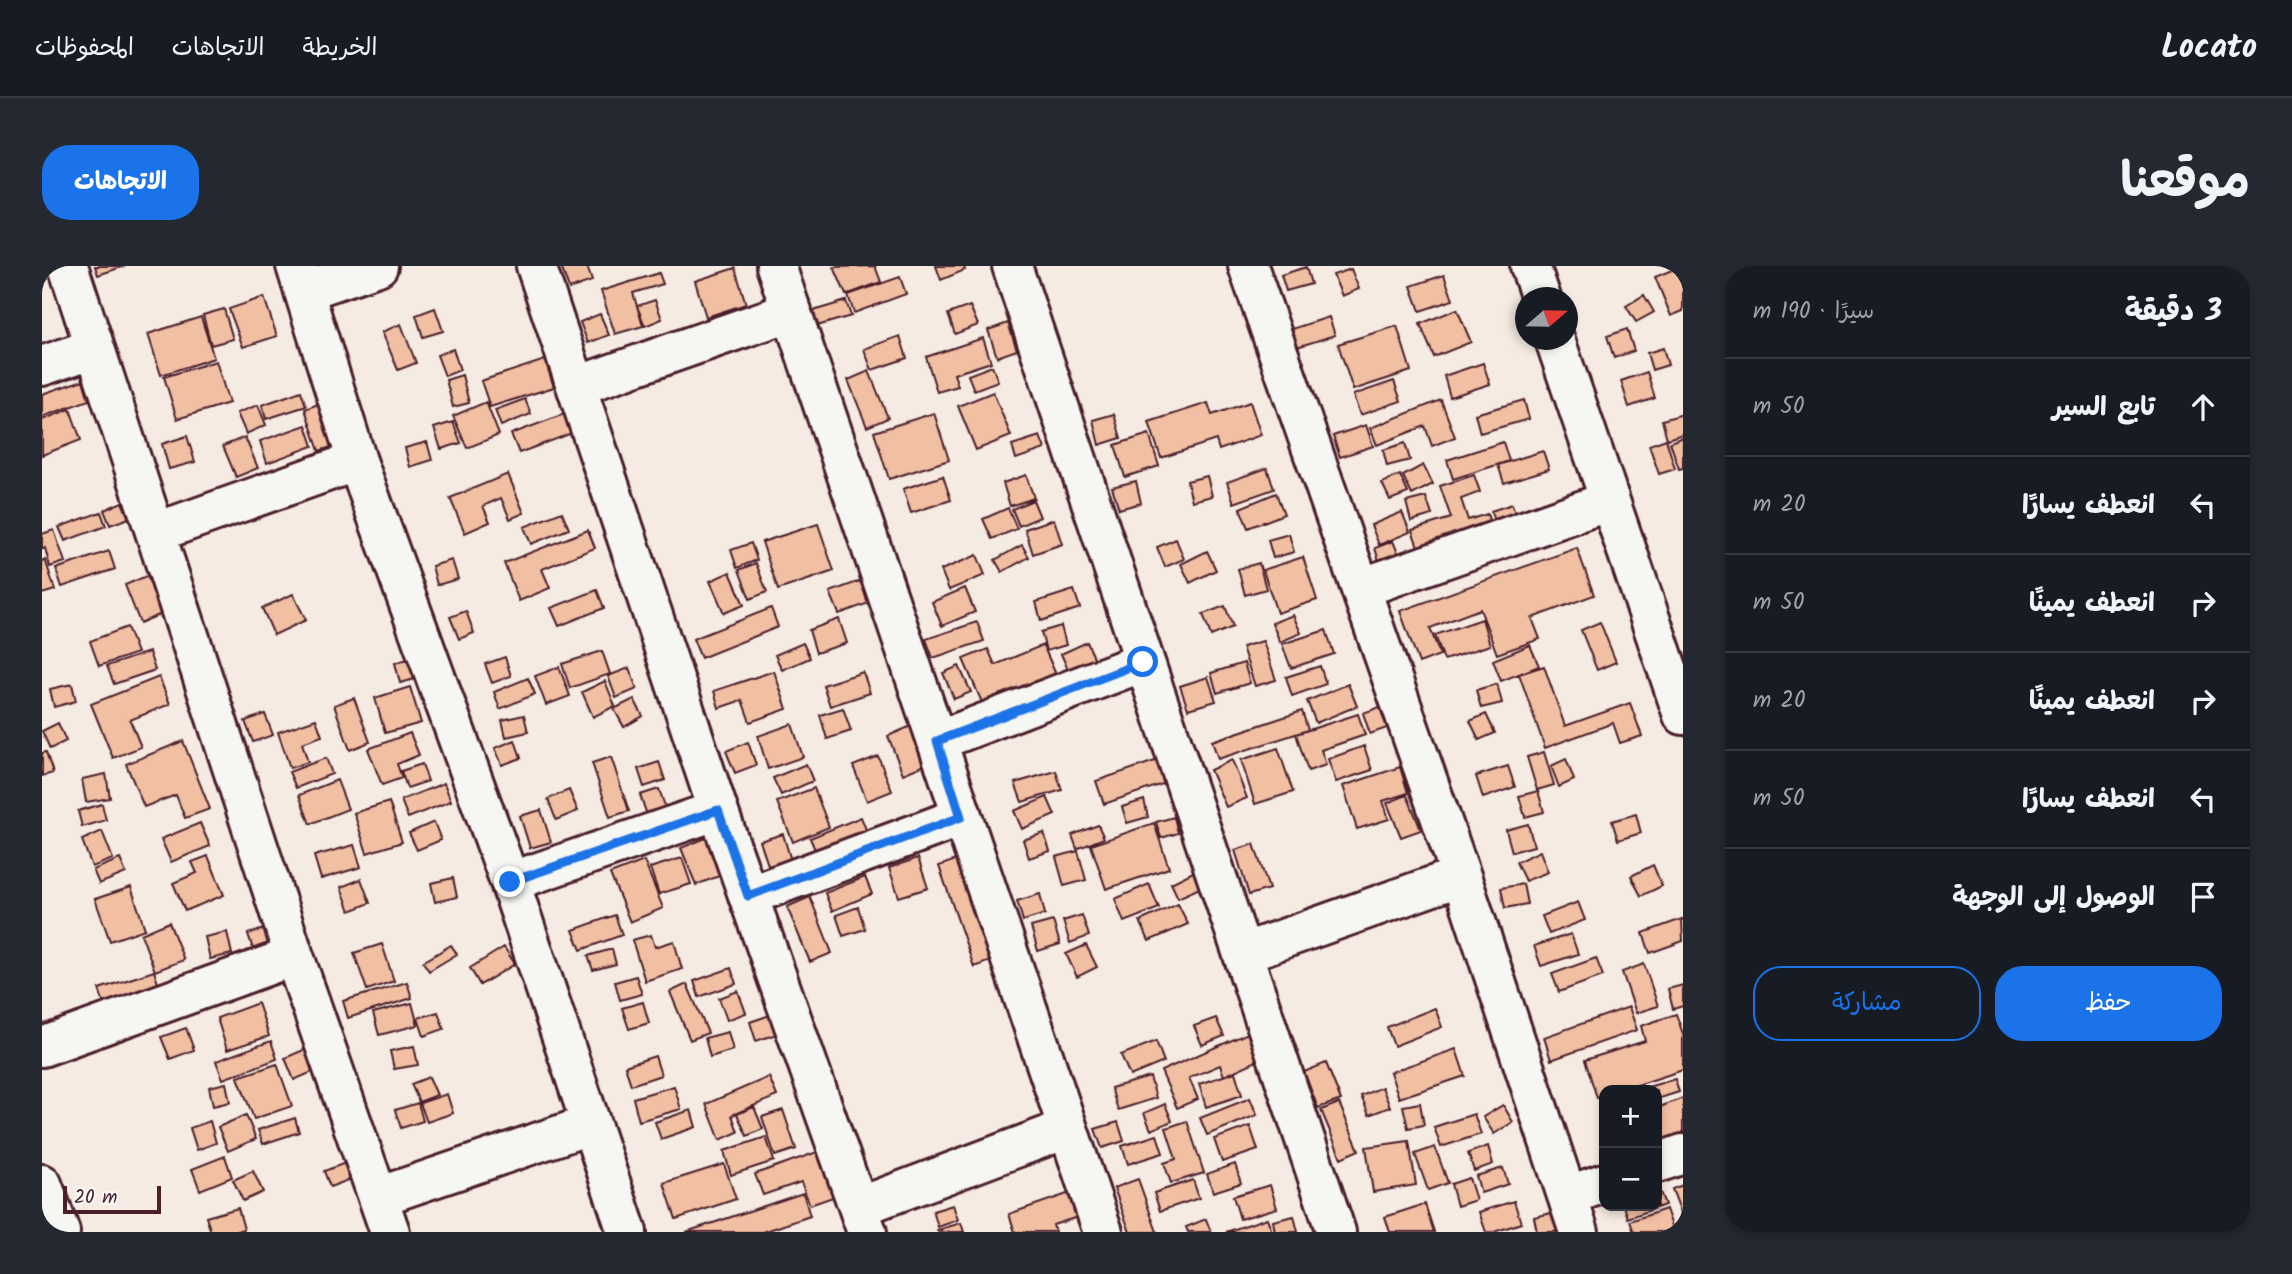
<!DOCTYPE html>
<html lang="ar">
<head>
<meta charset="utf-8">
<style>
	body { margin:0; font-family:Kalam,"Playpen Sans Arabic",sans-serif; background:#242831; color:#f1f3f6; direction:rtl }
	.controls { position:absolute; right:21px; bottom:21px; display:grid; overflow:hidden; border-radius:14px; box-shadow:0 4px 10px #0003 }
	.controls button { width:63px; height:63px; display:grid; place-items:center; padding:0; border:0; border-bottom:2px solid #363941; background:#171b24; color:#f1f3f6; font:35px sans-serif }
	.compass { position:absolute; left:1473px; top:21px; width:63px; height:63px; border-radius:50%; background:#171b24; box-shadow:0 4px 10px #0003; rotate:70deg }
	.scale { position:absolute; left:21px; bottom:18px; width:98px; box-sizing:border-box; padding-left:7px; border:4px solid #4a1f2b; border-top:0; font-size:19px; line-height:24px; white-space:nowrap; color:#4a1f2b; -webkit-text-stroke:5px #f6f6f2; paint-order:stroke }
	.stop { position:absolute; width:21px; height:21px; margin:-16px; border:5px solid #1a73e8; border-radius:50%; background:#fff }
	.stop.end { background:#1a73e8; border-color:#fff; box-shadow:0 2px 7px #0008 }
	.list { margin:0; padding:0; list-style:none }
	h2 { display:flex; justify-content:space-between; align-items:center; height:91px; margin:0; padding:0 28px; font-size:30px }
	h2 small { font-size:23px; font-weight:400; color:#9ea1a6 }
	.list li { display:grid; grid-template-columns:46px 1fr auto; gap:21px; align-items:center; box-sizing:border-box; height:98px; padding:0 28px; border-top:2px solid #363941 }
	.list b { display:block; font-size:26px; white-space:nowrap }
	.list em { font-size:23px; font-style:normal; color:#9ea1a6 }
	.actions { display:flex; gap:14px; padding:21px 28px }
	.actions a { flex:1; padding:16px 0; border:2px solid #1a73e8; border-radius:28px; text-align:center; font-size:24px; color:#1a73e8 }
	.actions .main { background:#1a73e8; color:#fff }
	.icon { flex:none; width:38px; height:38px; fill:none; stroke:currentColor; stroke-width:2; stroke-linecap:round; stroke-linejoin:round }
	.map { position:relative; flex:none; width:1641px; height:966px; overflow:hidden; direction:ltr; border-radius:28px }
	header { display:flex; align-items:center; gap:42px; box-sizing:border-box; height:98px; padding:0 35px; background:#171b24; border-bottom:2px solid #363941 }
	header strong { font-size:33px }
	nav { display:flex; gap:38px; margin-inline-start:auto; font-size:24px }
	.intro { display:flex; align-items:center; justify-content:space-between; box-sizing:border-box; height:168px; padding:0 42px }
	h1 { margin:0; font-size:49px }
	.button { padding:18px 32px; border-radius:28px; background:#1a73e8; color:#fff; font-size:24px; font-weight:700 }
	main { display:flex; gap:42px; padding:0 42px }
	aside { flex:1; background:#171b24; border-radius:28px; box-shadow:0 4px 10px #0003 }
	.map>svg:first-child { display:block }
</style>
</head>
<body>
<header>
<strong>Locato</strong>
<nav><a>الخريطة</a><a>الاتجاهات</a><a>المحفوظات</a></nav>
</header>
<div class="intro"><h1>موقعنا</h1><a class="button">الاتجاهات</a></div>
<main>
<aside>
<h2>3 دقيقة<small>سيرًا · 190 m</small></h2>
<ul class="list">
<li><svg class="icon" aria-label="ahead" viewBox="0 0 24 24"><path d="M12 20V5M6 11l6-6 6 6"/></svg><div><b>تابع السير</b></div><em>50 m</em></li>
<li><svg class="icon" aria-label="left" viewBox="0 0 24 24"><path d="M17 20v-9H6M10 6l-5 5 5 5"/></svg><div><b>انعطف يسارًا</b></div><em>20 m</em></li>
<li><svg class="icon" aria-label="right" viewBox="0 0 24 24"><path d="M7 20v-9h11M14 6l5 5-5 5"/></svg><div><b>انعطف يمينًا</b></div><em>50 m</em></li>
<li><svg class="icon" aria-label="right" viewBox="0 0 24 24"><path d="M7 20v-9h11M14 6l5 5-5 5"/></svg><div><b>انعطف يمينًا</b></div><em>20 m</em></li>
<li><svg class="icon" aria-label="left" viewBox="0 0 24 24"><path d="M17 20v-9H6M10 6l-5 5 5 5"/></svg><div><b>انعطف يسارًا</b></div><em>50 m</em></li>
<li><svg class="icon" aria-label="arrive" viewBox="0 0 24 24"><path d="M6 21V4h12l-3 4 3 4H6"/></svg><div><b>الوصول إلى الوجهة</b></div></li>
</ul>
<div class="actions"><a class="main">حفظ</a><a>مشاركة</a></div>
</aside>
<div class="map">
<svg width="1641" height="966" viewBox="0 0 1641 966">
	<rect width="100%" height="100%" fill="#f5ebe2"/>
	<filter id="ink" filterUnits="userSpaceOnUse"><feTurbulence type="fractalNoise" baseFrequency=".0143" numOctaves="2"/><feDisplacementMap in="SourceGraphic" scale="14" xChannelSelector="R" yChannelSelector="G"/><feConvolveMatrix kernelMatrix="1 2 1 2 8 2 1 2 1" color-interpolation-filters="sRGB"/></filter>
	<g filter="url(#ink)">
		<path fill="#f1bfa2" stroke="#4a1f2b" stroke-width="2" d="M53,0H83L56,9Z
			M519,0H545L550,15L527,23Z
			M833,0L839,16L804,29L792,1Z
			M894,0H922L923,4L899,14Z
			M1264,1L1269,18L1244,25L1239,9Z
			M1637,1L1641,12V45L1629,50L1613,11Z
			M693,2L704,38L664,51L653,15Z
			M1309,3L1317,23L1300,30L1291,9Z
			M617,7L621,18L591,27L601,60L573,68L559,25Z
			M1402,9L1411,34L1378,45L1369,20Z
			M858,11L864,28L812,47L806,29Z
			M1602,29L1612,46L1594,56L1584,40Z
			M222,31L235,70L201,81L187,43Z
			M613,34L620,53L603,60L595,40Z
			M804,35L809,50L775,60L771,45Z
			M928,40L936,59L913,68L906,48Z
			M393,42L401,65L381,71L374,49Z
			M182,43L191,73L169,79L161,49Z
			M1415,43L1429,76L1392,91L1378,58Z
			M558,48L567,69L546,77L538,56Z
			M159,51L172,92L119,109L106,68Z
			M1287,51L1293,69L1252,82L1247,64Z
			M966,57L975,84L955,91L946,64Z
			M359,58L374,97L356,104L340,66Z
			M1355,60L1369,105L1311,124L1296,78Z
			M1585,63L1592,85L1572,92L1565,70Z
			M858,70L865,92L830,104L822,83Z
			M941,72L949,96L912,108L916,120L895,126L884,91Z
			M1621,82L1626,99L1610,104L1605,87Z
			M411,83L418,104L403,110L395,89Z
			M503,94L512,121L448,141L439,115Z
			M174,95L187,137L135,153L122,111Z
			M1441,97L1448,118L1408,131L1402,110Z
			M950,100L956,115L932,124L926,109Z
			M827,105L846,152L825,161L806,114Z
			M1605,106L1613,132L1587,141L1579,115Z
			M420,109L427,137L411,141L404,114Z
			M41,114L47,134L0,151V128Z
			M1352,115L1359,135L1318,149L1311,129Z
			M259,125L264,140L224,153L220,139Z
			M951,126L969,170L934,184L916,140Z
			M483,133L489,148L459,160L453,144Z
			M1399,134L1413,171L1390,180L1383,160L1335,179L1328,162Z
			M1482,134L1487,153L1438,167L1433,148Z
			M284,135L299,178L277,185L263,143Z
			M444,136L457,169L425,182L411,150Z
			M1208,136L1219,169L1177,184L1174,174L1119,192L1107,156L1166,137L1170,149Z
			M216,139L224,159L204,168L195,147Z
			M28,143L39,174L0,189V154Z
			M525,147L533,166L477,187L469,168Z
			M892,147L907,194L847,213L832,166Z
			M1072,148L1079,172L1057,179L1051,154Z
			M1641,148V168L1625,173L1620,154Z
			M411,156L419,177L399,183L392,162Z
			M264,159L271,180L225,197L218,175Z
			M1324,159L1331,180L1298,191L1291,170Z
			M1107,168L1117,200L1083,211L1073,179Z
			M145,170L153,196L127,203L120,178Z
			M998,170L1003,183L974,193L970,179Z
			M203,171L216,202L194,211L181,180Z
			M1641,171V202L1637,203L1628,176Z
			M1624,173L1633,203L1617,208L1607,179Z
			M385,176L390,194L368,201L363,182Z
			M1461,176L1467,195L1411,213L1405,194Z
			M1363,177L1368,194L1345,200L1341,184Z
			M1501,185L1507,203L1462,217L1456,199Z
			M1381,199L1391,218L1370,229L1361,210Z
			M1225,202L1232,223L1192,237L1185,216Z
			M466,208L482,247L468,253L459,232L441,240L448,256L423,267L408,232Z
			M984,209L992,232L968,240L961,217Z
			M1358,209L1366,227L1348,234L1340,217Z
			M1432,209L1438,226L1419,233L1426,254L1445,248L1450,263L1378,286L1370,264L1409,252L1398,220Z
			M901,210L909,234L869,247L861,223Z
			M1165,210L1170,230L1150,235L1145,215Z
			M1094,215L1099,237L1077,243L1070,221Z
			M1234,227L1242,248L1206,262L1198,242Z
			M1384,231L1390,249L1369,255L1364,236Z
			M991,234L998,251L977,260L970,243Z
			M80,236L87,252L68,259L62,244Z
			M1470,238L1476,257L1454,264L1449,245Z
			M966,242L975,263L950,273L941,253Z
			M59,246L64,260L23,275L17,261Z
			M520,246L527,263L489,278L482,261Z
			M1360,246L1368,266L1337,279L1329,259Z
			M1012,253L1020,278L991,288L983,263Z
			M776,258L792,305L736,324L720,276Z
			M12,264L23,296L8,301L3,282L0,283V268Z
			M546,264L553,282L500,303L508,322L477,335L462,297Z
			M1247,268L1252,286L1231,292L1226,274Z
			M1134,273L1142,293L1123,301L1115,281Z
			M1351,275L1358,292L1338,298L1333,282Z
			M709,277L715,294L695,302L689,284Z
			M980,279L987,291L960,306L953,294Z
			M1535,282L1552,329L1490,352L1498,373L1455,388L1438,343L1388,362L1398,389L1377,397L1358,345Z
			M67,285L73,303L20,321L14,303Z
			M1165,285L1174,304L1148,317L1139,298Z
			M935,289L943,309L907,324L899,304Z
			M1261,291L1275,334L1235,347L1221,304Z
			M3,293L13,324L0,328V295Z
			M410,294L416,313L395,319L390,300Z
			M714,297L725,326L708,333L697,304Z
			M1217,297L1224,323L1203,329L1196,303Z
			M121,303L136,341L98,357L83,319Z
			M688,306L702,339L682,347L668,315Z
			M818,315L827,337L797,348L788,326Z
			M923,322L933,346L900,360L890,336Z
			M555,324L562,342L517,360L509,342Z
			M1032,324L1038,342L999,355L994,336Z
			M251,328L264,354L232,369L220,342Z
			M1183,340L1191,361L1169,370L1161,348Z
			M729,342L736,361L659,392L651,373Z
			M424,345L432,367L417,373L408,351Z
			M1251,349L1259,367L1238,376L1230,357Z
			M797,353L805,377L774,387L767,364Z
			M1440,353L1448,379L1402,394L1393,369Z
			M935,356L942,375L891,392L884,373Z
			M1558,356L1574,396L1555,404L1539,364Z
			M1019,360L1024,379L1004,385L999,366Z
			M85,361L95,387L57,400L48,375Z
			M1284,364L1292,388L1249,402L1240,378Z
			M1221,375L1234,414L1213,420L1200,381Z
			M1045,376L1054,396L1028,408L1019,388Z
			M761,377L768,392L740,404L733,389Z
			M1001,379L1015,411L942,441L921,393L946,383L953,399Z
			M1488,379L1497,400L1459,415L1451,394Z
			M560,385L568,408L528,422L520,398Z
			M107,386L113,404L72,418L65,400Z
			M372,391L377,412L358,417L353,397Z
			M463,391L469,410L450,417L443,398Z
			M1202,397L1208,417L1175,427L1169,407Z
			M917,400L929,426L912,433L901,407Z
			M1278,400L1284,418L1250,430L1244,411Z
			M1502,400L1523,460L1588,437L1600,470L1578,477L1571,457L1503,482L1477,408Z
			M517,401L528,430L504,439L493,410Z
			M587,402L595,423L574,432L566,410Z
			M732,405L745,443L708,456L700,434L677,442L672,425Z
			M821,406L828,427L788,440L781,419Z
			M117,411L128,438L88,454L99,481L71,492L49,438Z
			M1166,411L1174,435L1146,443L1138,420Z
			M486,412L493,428L458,443L452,426Z
			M563,415L573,440L551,451L540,426Z
			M30,418L34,435L12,441L8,423Z
			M1306,418L1315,440L1274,457L1265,435Z
			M1455,418L1460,437L1439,442L1434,424Z
			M368,421L379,457L343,467L333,432Z
			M312,432L328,476L308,484L292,439Z
			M592,433L601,450L582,461L572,443Z
			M1338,441L1345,462L1328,468L1321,447Z
			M801,442L809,465L785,473L778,449Z
			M1260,445L1266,464L1176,493L1170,475Z
			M223,448L231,469L211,476L203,455Z
			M1316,448L1323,469L1279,484L1284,499L1266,505L1254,468Z
			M1444,448L1453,467L1437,474L1428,455Z
			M482,449L486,466L464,471L460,454Z
			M274,453L280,470L260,477L266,496L248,502L236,466Z
			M16,457L24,475L8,483L0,465Z
			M750,458L761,491L726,503L716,470Z
			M869,460L885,498L861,508L846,470Z
			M368,467L377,489L355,498L360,512L340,519L326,483Z
			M473,474L479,492L460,499L453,482Z
			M141,475L168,543L143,552L134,529L102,541L84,498Z
			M706,476L714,499L693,507L684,485Z
			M1322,480L1330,504L1294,516L1286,493Z
			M1236,482L1251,526L1213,538L1199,494Z
			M4,486L11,507L0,510V487Z
			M1502,486L1512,519L1495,524L1485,491Z
			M836,490L850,525L825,535L811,500Z
			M569,491L587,545L568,551L550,497Z
			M284,492L290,508L254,522L247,506Z
			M1524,493L1532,514L1517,521L1509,500Z
			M1116,494L1124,517L1062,538L1054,515Z
			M1190,494L1205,532L1184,541L1168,504Z
			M617,496L623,514L602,521L596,503Z
			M380,498L386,515L365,522L359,505Z
			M764,498L771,515L739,529L731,512Z
			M1466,500L1473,521L1441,532L1434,510Z
			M1358,501L1366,527L1341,535L1347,553L1315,563L1301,520Z
			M1014,505L1020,524L980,536L973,517Z
			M64,508L68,532L44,536L40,513Z
			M295,514L306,543L268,558L257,529Z
			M402,517L409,535L366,552L359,534Z
			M772,522L787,561L751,576L735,536Z
			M617,523L624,543L605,549L598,529Z
			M527,524L536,545L514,554L506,533Z
			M1496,525L1502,546L1483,551L1477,530Z
			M1365,529L1379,564L1359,571L1345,537Z
			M1005,531L1013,549L980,563L972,545Z
			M1102,534L1106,551L1085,557L1080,541Z
			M347,536L360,576L325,587L312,547Z
			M60,538L64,554L40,561L36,545Z
			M499,544L509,576L488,582L478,550Z
			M1594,548L1599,567L1576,574L1570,555Z
			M819,551L827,571L776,591L768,572Z
			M1132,551L1136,567L1119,572L1114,556Z
			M392,556L399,574L375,584L367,567Z
			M158,557L168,580L129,596L119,573Z
			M1112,557L1127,602L1064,623L1049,579Z
			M1486,558L1492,580L1470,586L1464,564Z
			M1056,559L1062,572L1035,583L1030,569Z
			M60,565L71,593L50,601L40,574Z
			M1002,567L1008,585L987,592L981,574Z
			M741,568L750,598L728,605L718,575Z
			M669,570L685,607L654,619L639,582Z
			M1212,578L1227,623L1207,629L1193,584Z
			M312,579L319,601L279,613L272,590Z
			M1036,585L1044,614L1022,620L1014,591Z
			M1498,585L1506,606L1483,615L1474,596Z
			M166,590L182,629L143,645L131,617L155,607L150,596Z
			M640,592L649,618L617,628L608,602Z
			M876,592L886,622L857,631L847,602Z
			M919,592L954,693L932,701L897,600Z
			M78,593L84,607L57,618L51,604Z
			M602,595L621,642L588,656L568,608Z
			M1611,599L1620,620L1599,630L1589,610Z
			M1153,605L1160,621L1136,632L1129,617Z
			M823,611L830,628L790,645L783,627Z
			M411,612L415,631L393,636L389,617Z
			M319,613L328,637L308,645L299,621Z
			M1107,618L1117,642L1082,656L1073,633Z
			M1481,618L1485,638L1463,642L1459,622Z
			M89,621L103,663L68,675L53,633Z
			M998,628L1003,648L981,655L975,635Z
			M768,631L790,687L768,696L745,641Z
			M1536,636L1543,654L1507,668L1500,650Z
			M1136,638L1146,658L1107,675L1098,655Z
			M816,641L823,663L801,670L794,649Z
			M573,649L580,669L539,684L531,664Z
			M1040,649L1047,670L1028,677L1021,655Z
			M1640,653L1641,675L1608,687L1601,667Z
			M1011,655L1018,678L996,685L989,661Z
			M127,656L142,694L113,705L99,668Z
			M225,662L231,681L212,686L206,668Z
			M185,666L190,688L168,693L163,671Z
			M1529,668L1536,688L1499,700L1492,680Z
			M609,669L613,681L632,675L640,703L603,715L590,674Z
			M340,678L352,715L325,724L312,687Z
			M409,679L415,688L387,705L381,696Z
			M1044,679L1055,701L1035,711L1024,688Z
			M462,681L473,698L438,719L428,702Z
			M570,683L574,698L551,704L546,690Z
			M1554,692L1561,710L1517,726L1510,708Z
			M1602,698L1616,740L1594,747L1580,706Z
			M689,702L694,718L657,731L652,715Z
			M112,705L118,723L63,741L57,723Z
			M594,710L600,728L578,734L573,716Z
			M365,716L370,732L306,752L301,735Z
			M645,718L666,767L648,774L628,726Z
			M1641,719V740L1631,743L1626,723Z
			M696,725L704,747L685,754L677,732Z
			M601,736L607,757L587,763L580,742Z
			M216,737L227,770L185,784L175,752Z
			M370,737L376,759L337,769L331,747Z
			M1587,741L1595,764L1509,794L1502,771Z
			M1393,742L1400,761L1352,780L1345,761Z
			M396,746L402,763L382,770L376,752Z
			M734,747L741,766L714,775L708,756Z
			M1634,748L1641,768V804L1580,824H1562V830L1555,832L1543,794L1603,775L1599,760Z
			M1174,752L1182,770L1160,779L1152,760Z
			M144,762L152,784L128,793L119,771Z
			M686,766L691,784L668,791L663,772Z
			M1206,767L1217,794L1182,810L1178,799L1147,812L1156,833L1135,842L1119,805Z
			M229,775L235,793L181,813L174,795Z
			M1114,775L1122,796L1088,810L1079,789Z
			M372,780L376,799L352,803L348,785Z
			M266,782L275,804L252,814L243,792Z
			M1414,783L1423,810L1357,832L1348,806Z
			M613,790L619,809L589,819L583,800Z
			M1284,797L1299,834L1276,842L1262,806Z
			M235,798L250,840L212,853L196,811Z
			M1193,806L1200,829L1164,841L1157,818Z
			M387,811L395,829L377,836L369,818Z
			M727,811L735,830L690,849L696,866L678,874L664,838Z
			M1108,811L1114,832L1076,844L1069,822Z
			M1633,813L1637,826L1615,833V824H1607L1606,821Z
			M184,817L188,836L171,840L167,821Z
			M632,820L639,843L597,855L591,832Z
			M1340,821L1348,841L1327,849L1319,830Z
			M405,828L411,847L385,856L378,837Z
			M1208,832L1215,849L1165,869L1158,852Z
			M1641,832V871L1624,877L1615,854V842Z
			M376,837L381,855L359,862L353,844Z
			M1297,837L1317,884L1299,892L1279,844Z
			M1378,837L1382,859L1366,862L1361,840Z
			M1123,838L1130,855L1109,864L1102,847Z
			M1461,839L1471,856L1452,868L1441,851Z
			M712,841L721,863L705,870L695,848Z
			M649,844L654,861L619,873L613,856Z
			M741,844L754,883L733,890L720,851Z
			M1432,848L1439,868L1399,881L1392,861Z
			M204,849L214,873L186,885L176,861Z
			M253,852L257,866L221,878L216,864Z
			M168,855L174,877L155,884L148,862Z
			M1145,855L1162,907L1129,917L1122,897L1134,893L1124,862Z
			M1076,856L1082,875L1060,882L1053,863Z
			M1208,860L1216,884L1180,896L1172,873Z
			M1115,869L1121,887L1086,898L1080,880Z
			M724,871L732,895L689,909L682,885Z
			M1367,875L1374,919L1331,926L1324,881Z
			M1446,880L1451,898L1432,905L1426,887Z
			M1393,881L1406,917L1386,924L1373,888Z
			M778,885L794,930L768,939L759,916L721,929L713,908Z
			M183,890L190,911L158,924L150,903Z
			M306,896L312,912L288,921L282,905Z
			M682,898L694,933L634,953L622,917Z
			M1193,898L1199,917L1171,926L1165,908Z
			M1461,902L1466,918L1439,927L1434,910Z
			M211,905L221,926L201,935L191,914Z
			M1427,912L1434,934L1415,940L1409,918Z
			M1096,913L1115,966H1088L1072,922Z
			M1151,914L1157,932L1118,945L1112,927Z
			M1228,919L1235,942L1198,953L1191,930Z
			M1641,919V952L1630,923Z
			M1031,926L1039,950L1011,959L1013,966H973L967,948Z
			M1618,926L1623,939L1586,952L1582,940H1615V927Z
			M761,927L768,950L721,966H644Z
			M1472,935L1479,957L1452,966H1444L1437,946Z
			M1383,938L1392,966H1348L1343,951Z
			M911,939L916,954L896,961L891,945Z
			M196,942L202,963L193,966H169L164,951Z
			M1624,943L1632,966H1592L1588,955Z
			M1510,947L1515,966H1495L1492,951Z
			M1252,950L1256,966H1233L1231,955Z
			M1225,952L1230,966H1184Z
			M1164,953L1169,966H1146L1144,961Z
			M919,957L922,966H896L895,964Z"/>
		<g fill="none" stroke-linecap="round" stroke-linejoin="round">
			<g stroke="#4a1f2b" stroke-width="44">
				<path id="minor" d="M26,0L252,690L348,966
					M254,0L315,195L468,616L585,966
					M494,0L676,544L825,966
					M734,0L1061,966
					M970,0L1294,966
					M1206,0L1419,610L1537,966
					M1488,0L1499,32
					M262,25L336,0
					M1513,74L1641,449
					M0,100L52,82
					M535,120L750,45
					M115,266L315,195
					M1319,322L1567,235
					M895,475L1101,396
					M468,616L676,544
					M706,630L919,551
					M1201,687L1419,610
					M0,781L252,690
					M1615,897L1641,888
					M0,918L18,966
					M1525,930L1562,917
					M336,931L547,859
					M817,941L1024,863"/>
			</g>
			<use href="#minor" stroke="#f6f6f2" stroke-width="38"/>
		</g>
	</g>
	<g fill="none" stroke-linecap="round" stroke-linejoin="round" filter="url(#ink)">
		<path stroke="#1a73e8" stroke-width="9" d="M468,616L676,544L706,630L919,551L895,475L1101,396"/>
	</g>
</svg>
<div class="controls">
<button>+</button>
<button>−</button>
</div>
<svg class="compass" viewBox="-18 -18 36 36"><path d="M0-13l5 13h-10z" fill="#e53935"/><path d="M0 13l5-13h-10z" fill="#9ea1a6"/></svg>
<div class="scale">20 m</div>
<div class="stop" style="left:1101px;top:396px"></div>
<div class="stop end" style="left:468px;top:616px"></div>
</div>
</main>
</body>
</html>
